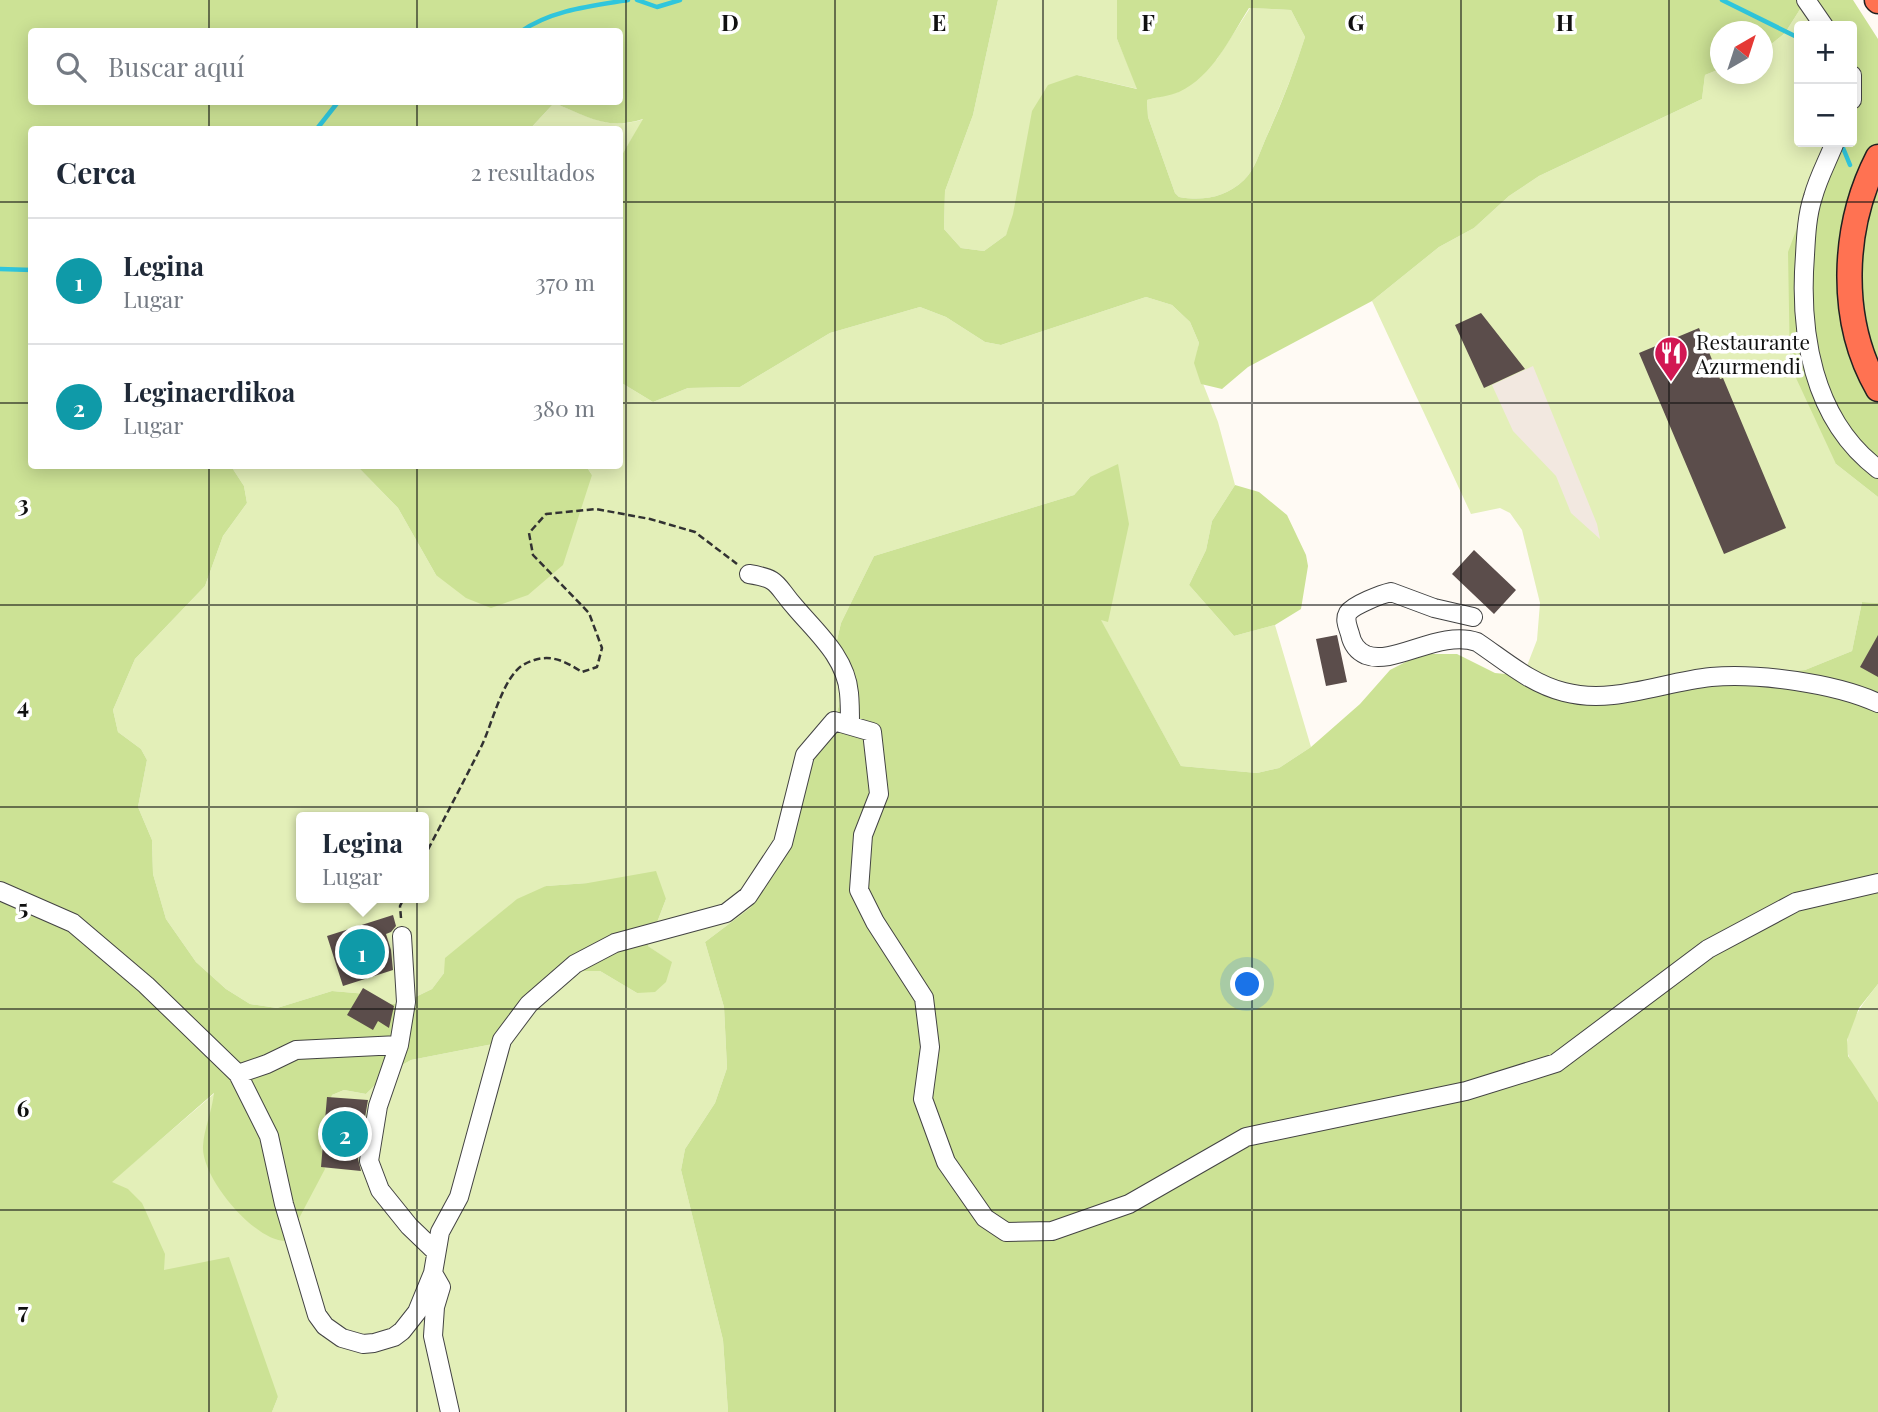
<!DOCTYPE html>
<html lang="es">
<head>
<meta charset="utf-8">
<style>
	body { margin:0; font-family:"Playfair Display",serif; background:#f2f2f3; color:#1f2937 }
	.controls { position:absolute; right:21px; top:21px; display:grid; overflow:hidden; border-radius:7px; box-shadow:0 4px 18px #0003 }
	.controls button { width:63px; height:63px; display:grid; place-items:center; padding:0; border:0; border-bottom:2px solid #e0e1e3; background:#fff; color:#1f2937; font:35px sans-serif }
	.compass { position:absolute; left:1710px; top:21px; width:63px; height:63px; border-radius:50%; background:#fff; box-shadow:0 4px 18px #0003; rotate:39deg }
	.you { position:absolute; left:1248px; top:985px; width:24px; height:24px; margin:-18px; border:5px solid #fff; border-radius:50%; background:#1a73e8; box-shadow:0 0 0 10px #1a73e833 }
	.badge { display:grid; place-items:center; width:46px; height:46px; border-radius:50%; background:#b45309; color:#fff; font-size:23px; font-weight:700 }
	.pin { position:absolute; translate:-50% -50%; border:4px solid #fff; box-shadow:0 2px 7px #0006 }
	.popup { position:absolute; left:296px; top:812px; width:133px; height:91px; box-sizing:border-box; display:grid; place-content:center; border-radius:7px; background:#fff; filter:drop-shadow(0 2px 5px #0005); font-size:23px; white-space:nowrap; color:#747a83 }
	.popup b { font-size:26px; color:#1f2937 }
	.popup::after { content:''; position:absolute; left:50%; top:100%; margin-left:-14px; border:14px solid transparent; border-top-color:#fff }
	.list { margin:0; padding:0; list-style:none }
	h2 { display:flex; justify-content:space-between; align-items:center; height:91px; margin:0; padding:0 28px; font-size:30px }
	h2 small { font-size:23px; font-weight:400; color:#747a83 }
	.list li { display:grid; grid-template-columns:46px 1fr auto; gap:21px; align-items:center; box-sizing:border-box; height:126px; padding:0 28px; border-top:2px solid #e0e1e3 }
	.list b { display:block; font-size:26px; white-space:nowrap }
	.list p { margin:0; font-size:23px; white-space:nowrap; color:#747a83 }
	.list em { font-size:23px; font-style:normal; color:#747a83 }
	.icon { flex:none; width:38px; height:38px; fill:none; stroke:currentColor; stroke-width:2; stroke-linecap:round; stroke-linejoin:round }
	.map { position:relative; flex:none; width:1878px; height:1412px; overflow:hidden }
	.search { position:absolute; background:#fff; box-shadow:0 4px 18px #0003; left:28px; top:28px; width:595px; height:77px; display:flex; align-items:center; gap:18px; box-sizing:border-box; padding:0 24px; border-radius:7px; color:#747a83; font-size:26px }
	.panel { position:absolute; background:#fff; box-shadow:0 4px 18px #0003; left:28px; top:126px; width:595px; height:343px; border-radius:7px }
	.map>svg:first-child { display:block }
</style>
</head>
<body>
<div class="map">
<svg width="1878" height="1412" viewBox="0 0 1878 1412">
	<rect width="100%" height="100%" fill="#fffaf4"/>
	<path fill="#e3efb8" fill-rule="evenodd" d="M998,0H1117V39L1138,89L1077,75L1006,235L984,251L961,248L944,229L945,191L973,115Z
		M1804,3L1817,26H1799V142H1821L1825,153L1836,464L1878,497V603L1862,602L1852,651L1805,670L1688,680L1596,699L1523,676L1537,640L1540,603L1522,530L1510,513L1500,508L1471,514L1372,301L1439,247L1474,228L1509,196L1539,176L1702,99L1705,75L1720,69V74H1762L1763,51L1785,33Z
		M1250,8L1291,10L1305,37C1294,72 1281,104 1266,138C1260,151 1255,170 1244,180C1225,198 1203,201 1179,197L1175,193L1148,117L1147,100L1178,92L1217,59Z
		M554,103C588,116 608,131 644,119L620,158V130H529Z
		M1146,297L1172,305L1190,322L1199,343L1195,363L1218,422L1235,485L1212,521L1206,550L1189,585L1234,636L1275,625L1311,747L1279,768L1257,773L1181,766L1100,619L1090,477L1074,495L874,556L841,623L837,640L845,686L837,712L816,734L794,817L776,871L750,908L705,942L724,1007L727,1068L715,1103L685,1149L681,1170L723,1340L728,1412H272L278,1397L163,1270L111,1182L215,1093L203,1148L325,1169L320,1140L332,1095L344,1090L366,1094L386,1074L411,1060L493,1044L581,971H600L637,993L671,962L648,946L666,899L588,883L546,886L444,973L432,989L401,1004H391L367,994L332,991L277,1008L250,1004L226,989L196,962L166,919L153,874L152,840L138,807L147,760L141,749L118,732L113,710L135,659L205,586L223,536L247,503L244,486L231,466H357L398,508L436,575L592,475L586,466H620V382L653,402L688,388L740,387L830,333L920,307L946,317L985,342L1001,345ZM301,817H423V898H301Z
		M1878,984V1102C1870,1089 1852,1068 1848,1054C1842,1029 1864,1002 1878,984Z"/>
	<path fill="#cce295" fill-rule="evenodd" d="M0,0H998L973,115L945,191L944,229L961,248L984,251L1006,235L1013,214L1032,111L1048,85L1077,75L1137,89L1117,39V0H1853L1878,39V497L1836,464L1790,365L1788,252L1825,153L1821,142H1852V26H1817L1804,3L1785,33L1763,51L1762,32H1720V69L1705,75L1702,99L1539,176L1509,196L1474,228L1439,247L1372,301L1248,367L1222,389L1201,384L1194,363L1199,343L1190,322L1172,305L1146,297L1001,345L985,342L946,317L920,307L830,333L740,387L688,388L653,402L620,382V158L643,119C607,131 587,116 554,103L529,130H32V466H231L244,486L247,503L223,536L205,586L135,659L113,710L118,732L141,749L147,760L138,807L152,840L153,874L166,919L196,962L226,989L250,1004L277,1008L332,991L367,994L391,1004H401L432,989L444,973L445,958L517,899L546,886L588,883L656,871L666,899L648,946L672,962L666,982L655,992L637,993L600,971H581L493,1044L411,1060L386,1074L366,1094L344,1090L332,1095L320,1140L325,1169L287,1241C256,1243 201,1178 203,1146C204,1129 212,1111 214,1093L112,1182L128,1189L142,1203L165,1254L164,1270L229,1257L278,1397L272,1412H0ZM1249,8L1291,10L1305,37C1294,72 1281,105 1266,138C1260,151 1255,170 1244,180C1225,198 1203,201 1179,197L1175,193L1148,117L1147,100C1157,97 1170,96 1179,92C1213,76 1230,38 1249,8ZM32,32H620V102H32Z
		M1118,464L1129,524L1108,622L1101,620L1181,766L1257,773L1279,768L1311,747L1360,704L1390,670L1421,654H1457L1495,673L1555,679L1596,698L1688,680L1805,670L1852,651L1862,602L1878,603V984L1859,1008L1847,1040L1848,1056L1878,1102V1412H728L723,1340L681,1170L685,1149L715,1103L727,1068L724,1007L705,942L750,908L776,871L794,817L816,734L837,712L845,686L837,640L841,623L874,556L1074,495L1090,477Z
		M357,466H586L592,475L563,565L528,595L491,608L466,598L436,575L398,508Z
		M1235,485L1259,492L1287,515L1306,555L1308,566L1301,609L1275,625L1234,636L1189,585L1206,550L1212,521Z"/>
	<path fill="#f2e8e0" d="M1533,366L1597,524L1600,539L1571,513L1556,476L1513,431L1492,385Z"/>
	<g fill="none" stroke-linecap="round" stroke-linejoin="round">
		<path stroke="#30c6dc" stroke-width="4.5" d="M637,0L657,7L680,0
			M1722,0L1799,38
			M520,32C551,10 591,6 628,0
			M316,130L338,102
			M1841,143L1850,165
			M0,269L32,270"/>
	</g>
	<path fill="#5b4d4b" d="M1481,313L1525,369L1484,388L1455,325Z
		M1699,328L1720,379L1723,378L1786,528L1724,554L1639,353Z
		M1474,550L1516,590L1494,614L1452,574Z
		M1337,635L1347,682L1326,686L1316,639Z
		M1878,635V677L1860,667Z
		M393,915L396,926L391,932L386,934L391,950L393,970L343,986L327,936Z
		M363,988L394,1006L389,1028L378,1021L373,1030L347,1015Z
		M327,1097L368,1100L358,1159L361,1171L321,1167Z"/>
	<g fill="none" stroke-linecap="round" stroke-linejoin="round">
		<g stroke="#434343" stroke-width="20">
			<path id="minor" d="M1806,0L1824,26
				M1852,75V100
				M1835,142C1828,160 1818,178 1813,197C1807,215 1806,236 1805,255C1799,332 1812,419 1878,469
				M749,574C781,579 775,585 795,607C816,632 846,657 849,693C850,703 850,715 850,725
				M1473,617L1434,608L1391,592C1382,594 1353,605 1348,613C1344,620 1348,627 1350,634C1352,644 1357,651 1366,655C1394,666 1440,629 1477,642C1504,660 1531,684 1564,692C1613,705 1662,682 1711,677C1759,673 1834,683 1878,703
				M0,891L73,923L146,985L238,1074L269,1136L284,1204L317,1315L325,1326L342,1338L363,1344L374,1343L394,1337L402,1331L417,1312L433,1273L440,1232L459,1197L502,1040L529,1004L575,964L615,943L726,913L748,896L783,843L805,755L834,721L872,732L879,794L863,835L859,890L875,922L924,998L930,1047L923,1099L946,1162L985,1218L1006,1232L1052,1231L1129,1204L1246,1137L1466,1091L1556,1063L1708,949L1796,902L1878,883
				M402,936L406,1002L399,1045L378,1106L369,1161L380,1190L409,1226L435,1251
				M238,1074L267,1064L296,1050L399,1045
				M433,1273L441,1287L435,1307L433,1336L450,1412"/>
		</g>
		<g stroke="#212121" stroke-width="27">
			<path id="highway" d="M1877,0L1878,1
				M1878,157C1842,227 1838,320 1878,389"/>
		</g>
		<path stroke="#323232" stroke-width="2.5" stroke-dasharray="7 3.5" stroke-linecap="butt" d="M423,859C443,821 463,783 482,745C492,724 503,677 523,665C546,652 562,659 582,672L597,667L602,648L589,613L533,555L529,533L546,514L596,509L650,519L695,532L737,564
			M401,918L400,906L404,898"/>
		<use href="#minor" stroke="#fff" stroke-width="18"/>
		<use href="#highway" stroke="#ff7252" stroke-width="24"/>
	</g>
	<path fill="none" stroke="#101010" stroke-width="2" stroke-opacity="0.55" d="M209,0V32M417,0V32M626,0V1412M835,0V1412M1043,0V1412M1252,0V1412M1461,0V1412M1669,0V1412M209,102V130M417,102V130M0,202H32M620,202H1878M0,403H32M620,403H1878M209,466V1412M417,466V1412M0,605H1878M0,807H1878M0,1009H1878M0,1210H1878"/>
	<defs>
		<g id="restaurant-pin" transform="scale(1.75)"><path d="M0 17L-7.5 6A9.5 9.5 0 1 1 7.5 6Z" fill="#d21753" stroke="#fff"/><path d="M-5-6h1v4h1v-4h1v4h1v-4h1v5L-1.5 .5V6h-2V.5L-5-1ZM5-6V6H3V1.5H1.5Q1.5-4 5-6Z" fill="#fff"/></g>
	</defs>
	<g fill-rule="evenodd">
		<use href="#restaurant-pin" x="1671" y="353"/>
	</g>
	<g text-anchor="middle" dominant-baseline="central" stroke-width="7" stroke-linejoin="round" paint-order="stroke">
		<g font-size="21" fill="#101010" stroke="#fff" text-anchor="start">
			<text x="1696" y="341">Restaurante<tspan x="1696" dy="24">Azurmendi</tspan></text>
		</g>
	</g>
	<g font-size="23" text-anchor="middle" font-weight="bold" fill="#101010" stroke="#fff" stroke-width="7" stroke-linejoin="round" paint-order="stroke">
		<text x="730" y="31">D</text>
		<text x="939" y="31">E</text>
		<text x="1148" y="31">F</text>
		<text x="1356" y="31">G</text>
		<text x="1565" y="31">H</text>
		<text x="23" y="512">3</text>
		<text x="23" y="714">4</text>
		<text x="23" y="916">5</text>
		<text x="23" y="1117">6</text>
		<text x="23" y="1319">7</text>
	</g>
</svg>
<div class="controls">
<button>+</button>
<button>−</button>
</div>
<svg class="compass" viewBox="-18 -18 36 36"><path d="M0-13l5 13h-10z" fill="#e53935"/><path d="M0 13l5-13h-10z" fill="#747a83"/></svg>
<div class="you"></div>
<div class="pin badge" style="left:362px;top:952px;background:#0f9aa8">1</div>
<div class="popup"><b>Legina</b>Lugar</div>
<div class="pin badge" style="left:345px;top:1134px;background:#0f9aa8">2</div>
<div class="search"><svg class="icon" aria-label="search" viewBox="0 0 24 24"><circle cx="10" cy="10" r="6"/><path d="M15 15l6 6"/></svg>Buscar aquí</div>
<section class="panel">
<h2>Cerca<small>2 resultados</small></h2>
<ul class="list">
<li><span class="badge" style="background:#0f9aa8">1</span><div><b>Legina</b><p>Lugar</p></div><em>370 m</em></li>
<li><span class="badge" style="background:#0f9aa8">2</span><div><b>Leginaerdikoa</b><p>Lugar</p></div><em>380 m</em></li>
</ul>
</section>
</div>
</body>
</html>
